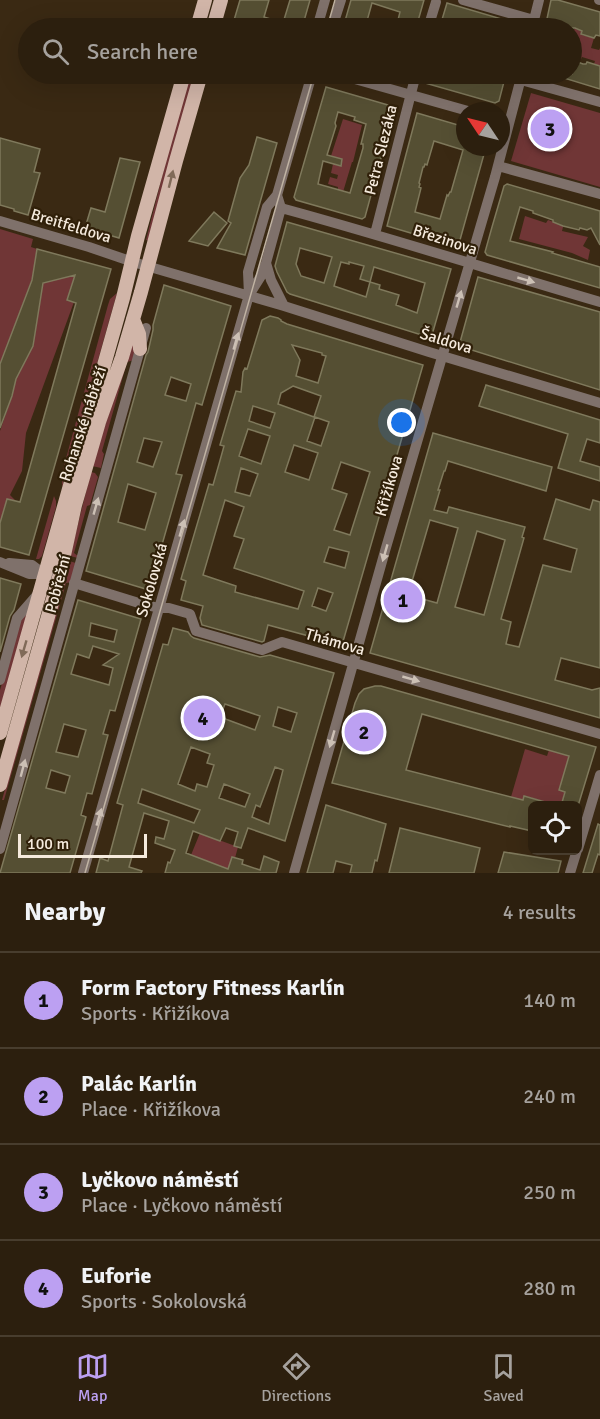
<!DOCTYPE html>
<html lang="en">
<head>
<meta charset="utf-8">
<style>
	body { margin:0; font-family:Signika,sans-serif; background:#382c1c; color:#f1f3f6 }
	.controls { position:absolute; right:18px; bottom:18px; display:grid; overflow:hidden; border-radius:9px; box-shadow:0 6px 24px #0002 }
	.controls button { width:54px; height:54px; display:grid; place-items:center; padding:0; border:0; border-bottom:2px solid #483d2e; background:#2c1f0e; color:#f1f3f6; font:30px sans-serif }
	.compass { position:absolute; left:456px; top:102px; width:54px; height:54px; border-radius:50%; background:#2c1f0e; box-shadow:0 6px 24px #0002; rotate:305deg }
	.scale { position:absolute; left:18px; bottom:15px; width:129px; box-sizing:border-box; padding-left:6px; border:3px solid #f5eadd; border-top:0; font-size:16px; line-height:21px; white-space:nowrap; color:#f5eadd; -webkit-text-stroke:4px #302009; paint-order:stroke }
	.you { position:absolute; left:402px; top:423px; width:21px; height:21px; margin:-15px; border:4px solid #fff; border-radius:50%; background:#1a73e8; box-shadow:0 0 0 9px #1a73e833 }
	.badge { display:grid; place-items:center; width:39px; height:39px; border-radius:50%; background:#bca0f2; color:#111; font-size:20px; font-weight:700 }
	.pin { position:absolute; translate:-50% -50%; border:3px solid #fff; box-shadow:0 2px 6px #0006 }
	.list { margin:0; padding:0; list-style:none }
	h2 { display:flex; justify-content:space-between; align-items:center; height:78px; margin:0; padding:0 24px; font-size:26px }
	h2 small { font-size:20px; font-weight:400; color:#a6a29e }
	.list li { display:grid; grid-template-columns:39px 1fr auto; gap:18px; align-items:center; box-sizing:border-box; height:96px; padding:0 24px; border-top:2px solid #483d2e }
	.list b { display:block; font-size:22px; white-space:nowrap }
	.list p { margin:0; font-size:20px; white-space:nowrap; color:#a6a29e }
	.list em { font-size:20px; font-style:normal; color:#a6a29e }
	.icon { flex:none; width:33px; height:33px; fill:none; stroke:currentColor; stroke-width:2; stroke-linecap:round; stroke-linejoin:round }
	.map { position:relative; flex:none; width:600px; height:873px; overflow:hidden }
	.search { position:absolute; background:#2c1f0e; box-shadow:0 6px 24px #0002; left:18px; right:18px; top:18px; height:66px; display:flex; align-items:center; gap:15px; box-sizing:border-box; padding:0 21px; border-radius:33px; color:#a6a29e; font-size:22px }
	.sheet { height:462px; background:#2c1f0e }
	nav { display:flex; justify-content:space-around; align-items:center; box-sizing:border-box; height:84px; border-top:2px solid #483d2e; background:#2c1f0e; font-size:16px; color:#a6a29e }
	nav a { display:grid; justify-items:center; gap:3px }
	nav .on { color:#bca0f2 }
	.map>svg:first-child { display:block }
</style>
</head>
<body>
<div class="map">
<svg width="600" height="873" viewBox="0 0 600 873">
	<rect width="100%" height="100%" fill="#3a2913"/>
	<path fill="#703636" d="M575,27L576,29L582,31V35L594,38L591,48L599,50L600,48V66L594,64L595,61L582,57L581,59L572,58V38Z
		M188,74H196L150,241L146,240Z
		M531,93L600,113V187L511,161Z
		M343,119L362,125L353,162H352L343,192L338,190V187L328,184L330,177L337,179L338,175L331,173L333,164L340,166L342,160L331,156Z
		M525,216L546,223L548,220L557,223H564L562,231L588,237L583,246L590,250L588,260L572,253L519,239Z
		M0,229L33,239L31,247L37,249L32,279L0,364Z
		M75,275L67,300L74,302L26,433L22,471L10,495L16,501L7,499L0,523V431L12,396L16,379L33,346L43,283Z
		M117,293L62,487V473L108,305L110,299Z
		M134,335V360L127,362L102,451L104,454L101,468L92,466Z
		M91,472L95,473L98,477L90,505L87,506L74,553L78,556V558L70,556Z
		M54,496L56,501V507L42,556L39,559H36Z
		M69,561L76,563L72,582L66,583L4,800H2Z
		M28,611L0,709V690L20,622Z
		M525,749L547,756L549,750L576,758L566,767L559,790L565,792L563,799L579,804L578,808V806L557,805L525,796L523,801L511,797Z
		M200,833L238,847L235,858L232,857L228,869L191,855Z"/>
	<path fill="#554f33" stroke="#7f795c" stroke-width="1.5" fill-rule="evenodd" d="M240,0H269L264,17L283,23L290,0H310L302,28H237L232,27Z
		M351,0H424L416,28H396L400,12L372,3L365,28H343Z
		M551,0H558L600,12V36L596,35L594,38L581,34L582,31L575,28H545Z
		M447,3L525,26V28H464L441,23Z
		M572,60L583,64H586L587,62L600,66V89L554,75V74H572Z
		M428,74H461L481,79L483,74H506L499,101L495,103L425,83Z
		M326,87L395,107L365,217L362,219L296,200L294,197ZM338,112L355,117L354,120L366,124L361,144H363V148L350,193L318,184L323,161L341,166L342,159L327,155L336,126L335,123Z
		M417,113L465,127V147H486L458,247L387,226ZM434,141L463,150L451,192H450L448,196L447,195L440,219L415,212L421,188L419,187L420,184L419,183L423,167H424L425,164L427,165Z
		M257,137L277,143L245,255L217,248L231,223L228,221L240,178L249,165Z
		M0,138L40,149L34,172L40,173L28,215L14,211V209L0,205Z
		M120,158L140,162L119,238L85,228L91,208L105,212Z
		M507,184L600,211V245L591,228L587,230L580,228L579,230L563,226L553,222V220L533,213V211L520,207L510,241L553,252L552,253L600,267V288L487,255L485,252L492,227L504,186Z
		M214,212L227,223L208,246L189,241Z
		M287,222L451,269L432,335L428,337L290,294L287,292L277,272L275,266ZM300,248L332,257L324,283L301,276L296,264ZM341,262L349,264V262L364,266L360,279L370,282L366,297L334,286ZM374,267L425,283L417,313L396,305L399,295L379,289L380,285L370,282Z
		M37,249L111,269L29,555L0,547V523L7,499L20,502L76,303L67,300L75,275L43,283L33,346L16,379L12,396L0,428V364L32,280Z
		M478,277L600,312V390L459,346Z
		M164,285L231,306L202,405L196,403L176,474L182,475L149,590L86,571L146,355L148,352L153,330V325ZM171,377L191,384L186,401L165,395ZM144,438L162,442L153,467L137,462ZM128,484L156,493L145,530L118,522Z
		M270,316L278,318L281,320V321L287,324L423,365L342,645L268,625L264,641L262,642L202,625L200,618L203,606L181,600L186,581L181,579L209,484L213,485L219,464L224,446L220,445L236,391L241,392L243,372L245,368L247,369L262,320ZM292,345L322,353V355L326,356L318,383L296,376L300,360ZM293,386L321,396L314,417L278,404L281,393ZM253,406L275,413L270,428L249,421ZM315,417L329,422L321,446L307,441ZM248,429L270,436L261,464L239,456ZM294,445L318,453L309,480L285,472ZM341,462L370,472L350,535L334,530L347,494L332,489ZM241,468L258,474L250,496L235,492ZM225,500L244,507L234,536L244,539L234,568L304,591L298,609L235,592L236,586L203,575ZM329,547L349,552L345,568L324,562ZM318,588L333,593L326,611L312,606Z
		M486,385L600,420V443L587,439L580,461L600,467V481L558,468L568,434L479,406Z
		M433,433L552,467L546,491L448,461L445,471H444L438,490H440L434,510L447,513L449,507L525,527L522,537L524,538L501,619L511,622L506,644L519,647L543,565L571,572L577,549L544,539L556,499L590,510L593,500L600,502V668L561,658L555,680L592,690L600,688V718L370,653ZM430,520L458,528L437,603L408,595ZM477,531L505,540L484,615L455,607Z
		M0,578L21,584L14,610L10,616L0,652Z
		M78,600L141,619L115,711L110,710L103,734L108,735L92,794L87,793L81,815L86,817L70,873H0ZM91,623L117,630L114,642L89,636ZM93,646L119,654L103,665L113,668L109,685L71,674L77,654L89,658ZM64,724L86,730L78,757L56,752ZM51,770L70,776L65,793L46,788Z
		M173,628L188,632L191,636L194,638L260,657L270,655L334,673L285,841L248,828L241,848L234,846L238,832L226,828L220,841L193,831L186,853L228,869L232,857L243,860L242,864L260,870L264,856L279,862L276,873H165L168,862L170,863L175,850L155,843L156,837L164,839L169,821L144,813L129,867L142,871L141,873H96L100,858L108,861L123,805L117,803L163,644L168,645ZM225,704L260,716L255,730L220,717ZM278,707L297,713L291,732L273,726ZM191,747L210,754L207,763L214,765L207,787L197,784L195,791L178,784ZM275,767L283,770L269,824L252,817L256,805L260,807ZM224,784L250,794L245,807L219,798ZM142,789L200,810L194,823L138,803Z
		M375,686H381L596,747L578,806H561L565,792L559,790L569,756L422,714L406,770L523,800L524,796L552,804L551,806H532V831L510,826V827L332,783L355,703L359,694L364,689Z
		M326,805L386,824L378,857L377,861L375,860L372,873H350L352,865L336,861L333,873H307Z
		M598,824L600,825V855L598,854L592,873H583Z
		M400,828L480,848L474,873H389Z
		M504,852L561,861L558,873H498Z"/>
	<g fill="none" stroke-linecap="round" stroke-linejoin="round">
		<path stroke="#7f716b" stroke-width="10" d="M463,0L534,20
			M599,0H600
			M317,28L325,0
			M332,28L341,0
			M428,28L436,2
			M532,28L539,0
			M337,74L468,111
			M521,80L600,102
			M498,166L600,194
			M281,208C388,237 494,271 600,302
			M0,221L89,247L133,262L284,306L429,352L600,403
			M375,234L416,74
			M266,263L271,280L284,306
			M249,295L248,272L267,207L277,195L312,74
			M0,562L29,574H44L50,575
			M9,563L32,565L44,574
			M74,583L142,604L159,608H169L190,614L196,631L262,650L282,642L600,734
			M0,680L17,618L37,595
			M0,849L146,328
			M578,849L600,775
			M83,873L249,295L261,276L266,263L281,208L277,195
			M294,873L385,551L495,177L522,74
			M570,873L577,850"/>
		<path stroke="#d1b5a8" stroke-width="14" d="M197,28L205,0
			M213,28L221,0
			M133,319L139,334L140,349
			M0,733L123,298L138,236L184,74
			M0,785L59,578L75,505L99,422L122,357L141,292L176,161L201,74"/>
		<path stroke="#c0b3a3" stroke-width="1.5" d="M327,28L335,0
			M85,873L314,74"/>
	</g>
	<defs><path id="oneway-solid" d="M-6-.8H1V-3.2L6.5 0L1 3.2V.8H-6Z" transform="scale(1.5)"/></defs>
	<g fill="#806a58">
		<use href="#oneway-solid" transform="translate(171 179) rotate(-76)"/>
		<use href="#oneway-solid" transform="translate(24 649) rotate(106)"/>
	</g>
	<g fill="#ccc0b5">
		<use href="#oneway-solid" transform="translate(526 280) rotate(16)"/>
		<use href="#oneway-solid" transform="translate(459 299) rotate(-74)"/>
		<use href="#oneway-solid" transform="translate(236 341) rotate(-74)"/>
		<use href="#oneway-solid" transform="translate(96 506) rotate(-74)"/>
		<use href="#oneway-solid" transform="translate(182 528) rotate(-74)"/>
		<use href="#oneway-solid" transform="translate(385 553) rotate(106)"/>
		<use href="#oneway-solid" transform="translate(411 679) rotate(16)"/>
		<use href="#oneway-solid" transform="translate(332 739) rotate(106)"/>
		<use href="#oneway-solid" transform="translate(23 768) rotate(-75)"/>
		<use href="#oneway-solid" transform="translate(99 817) rotate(-74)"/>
	</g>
	<g text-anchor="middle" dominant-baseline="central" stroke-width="4.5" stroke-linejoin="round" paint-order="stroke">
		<g font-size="16" fill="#f5eadd" stroke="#302009">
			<text transform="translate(381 150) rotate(-76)">Petra Slezáka</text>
			<text transform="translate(71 226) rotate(17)">Breitfeldova</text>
			<text transform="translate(445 240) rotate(18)">Březinova</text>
			<text transform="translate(446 341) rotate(17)">Šaldova</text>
			<text transform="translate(83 424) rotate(-72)">Rohanské nábřeží</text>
			<text transform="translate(389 486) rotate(-74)">Křižíkova</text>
			<text transform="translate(152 580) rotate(-74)">Sokolovská</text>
			<text transform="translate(58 584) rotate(-75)">Pobřežní</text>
			<text transform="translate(335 642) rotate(16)">Thámova</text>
		</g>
	</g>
</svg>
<div class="controls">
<button><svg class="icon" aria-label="locate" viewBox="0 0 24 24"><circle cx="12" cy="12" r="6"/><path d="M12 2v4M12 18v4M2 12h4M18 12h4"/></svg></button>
</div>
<svg class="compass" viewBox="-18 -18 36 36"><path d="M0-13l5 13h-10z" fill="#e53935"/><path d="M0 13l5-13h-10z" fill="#a6a29e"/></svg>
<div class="scale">100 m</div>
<div class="you"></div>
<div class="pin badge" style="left:403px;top:600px">1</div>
<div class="pin badge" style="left:364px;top:732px">2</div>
<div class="pin badge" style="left:550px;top:129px">3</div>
<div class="pin badge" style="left:203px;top:718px">4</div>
<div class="search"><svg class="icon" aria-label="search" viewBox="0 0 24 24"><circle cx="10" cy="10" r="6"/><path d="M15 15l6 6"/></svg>Search here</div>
</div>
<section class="sheet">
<h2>Nearby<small>4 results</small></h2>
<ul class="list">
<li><span class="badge">1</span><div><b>Form Factory Fitness Karlín</b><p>Sports · Křižíkova</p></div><em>140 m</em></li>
<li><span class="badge">2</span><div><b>Palác Karlín</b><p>Place · Křižíkova</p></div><em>240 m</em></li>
<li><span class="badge">3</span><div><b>Lyčkovo náměstí</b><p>Place · Lyčkovo náměstí</p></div><em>250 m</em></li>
<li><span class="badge">4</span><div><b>Euforie</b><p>Sports · Sokolovská</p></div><em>280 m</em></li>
</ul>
</section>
<nav>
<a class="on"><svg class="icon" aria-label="map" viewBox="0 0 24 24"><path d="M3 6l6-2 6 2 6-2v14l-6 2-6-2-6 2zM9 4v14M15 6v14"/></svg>Map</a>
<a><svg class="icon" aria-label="directions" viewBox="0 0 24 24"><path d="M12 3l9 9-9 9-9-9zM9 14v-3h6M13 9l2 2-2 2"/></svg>Directions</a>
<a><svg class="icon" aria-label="saved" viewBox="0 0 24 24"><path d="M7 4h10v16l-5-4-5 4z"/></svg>Saved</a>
</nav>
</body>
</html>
